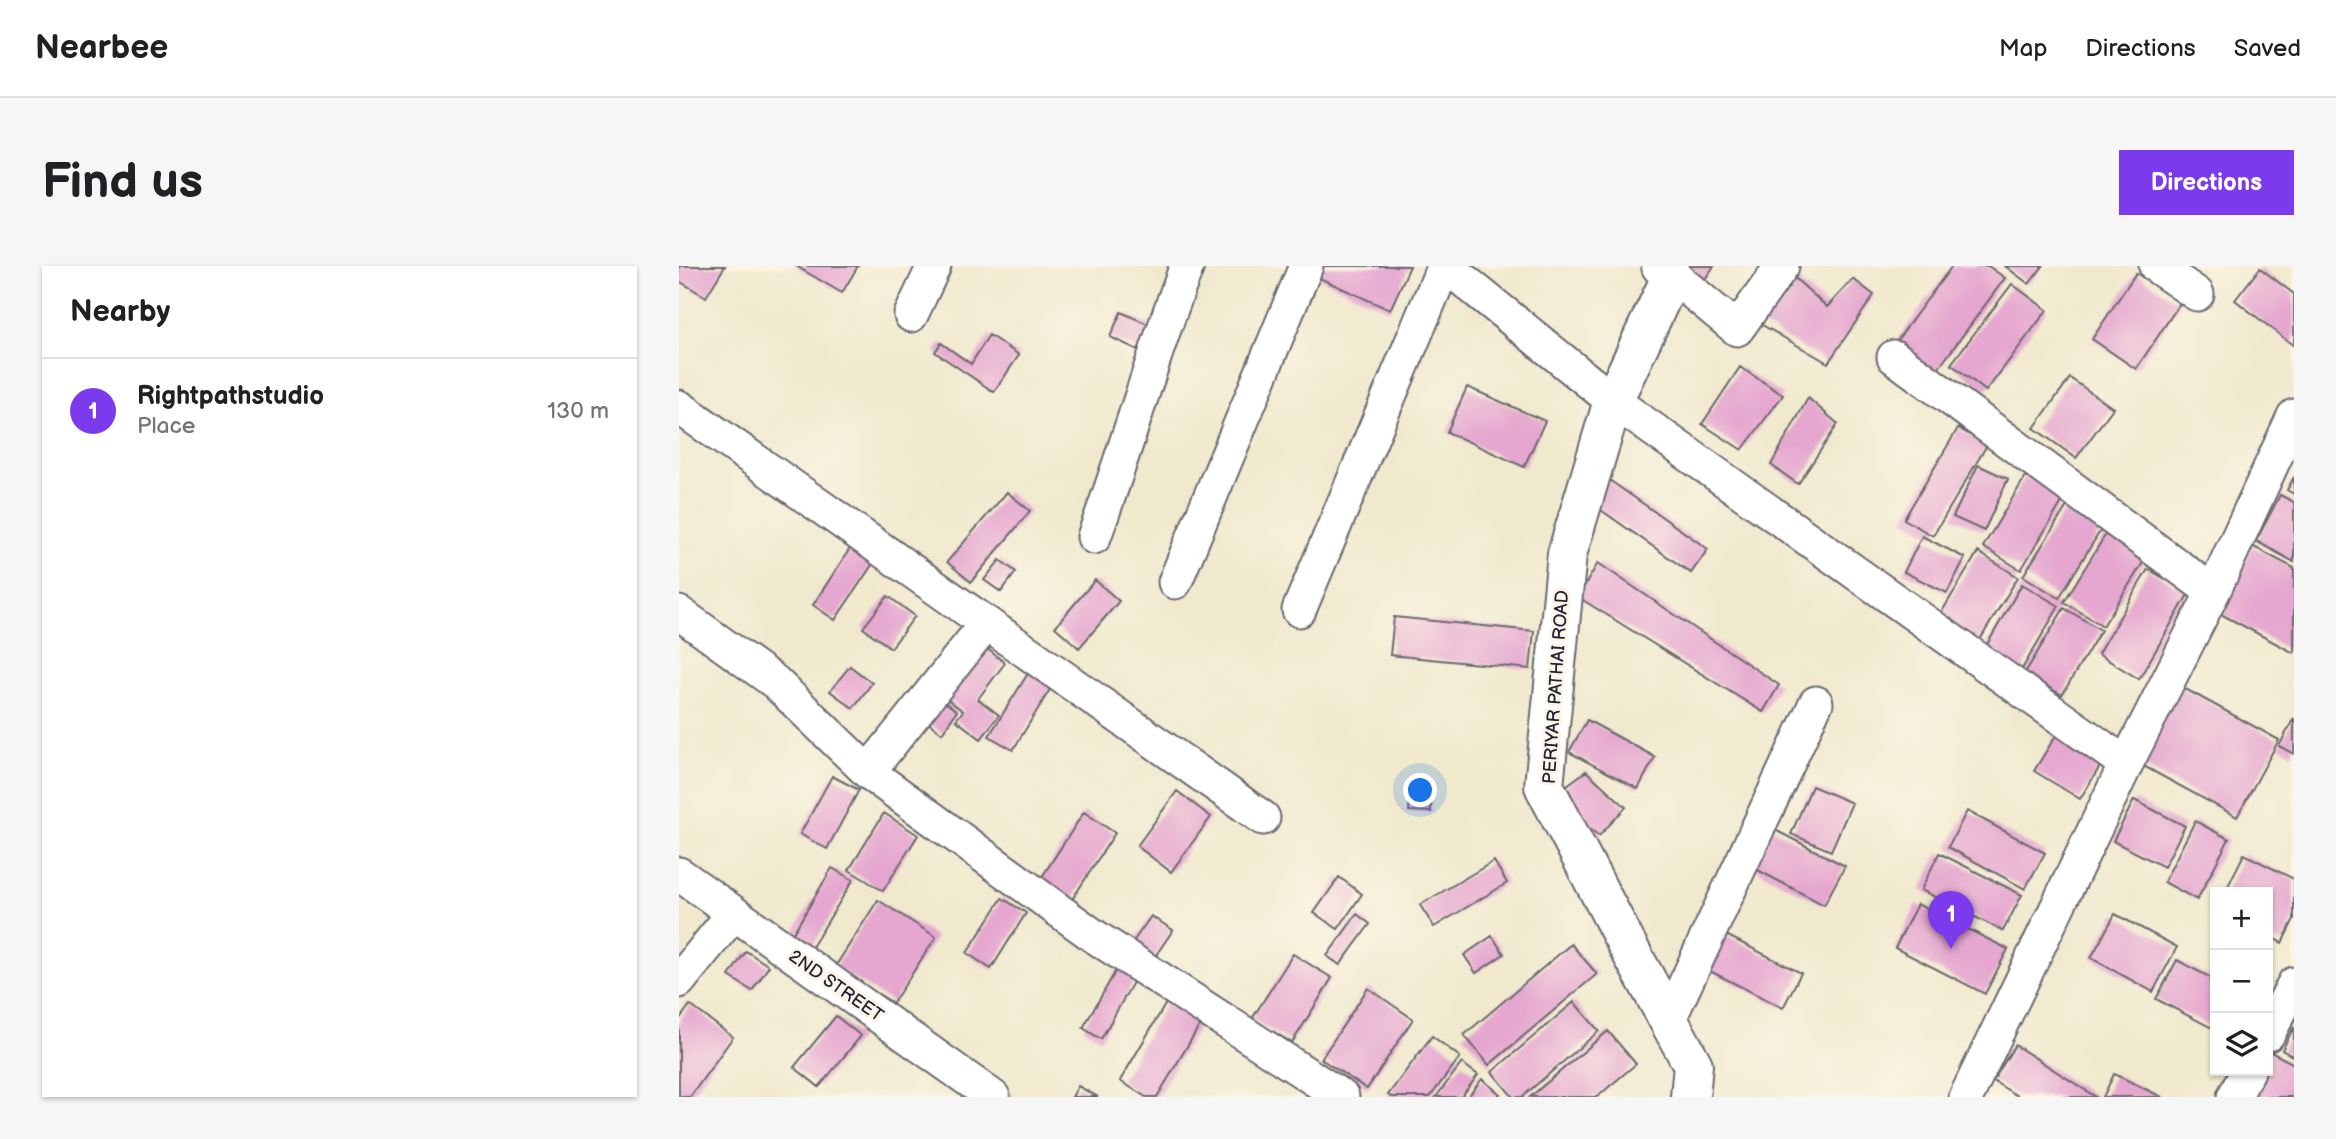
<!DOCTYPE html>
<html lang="en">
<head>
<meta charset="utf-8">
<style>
	body { margin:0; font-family:"Balsamiq Sans",sans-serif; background:#f6f6f6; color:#202124 }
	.controls { position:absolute; right:21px; bottom:21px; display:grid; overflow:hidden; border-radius:0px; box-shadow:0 2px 5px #0004 }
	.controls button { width:63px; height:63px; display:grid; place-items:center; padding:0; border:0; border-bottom:2px solid #e0e0e0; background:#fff; color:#202124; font:35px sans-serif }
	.you { position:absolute; left:742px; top:525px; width:24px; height:24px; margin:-18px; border:5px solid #fff; border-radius:50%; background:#1a73e8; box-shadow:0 0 0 10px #1a73e833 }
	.badge { display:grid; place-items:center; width:46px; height:46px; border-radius:50%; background:#7c3aed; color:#fff; font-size:23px; font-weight:700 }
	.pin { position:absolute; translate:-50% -58px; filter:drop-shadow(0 2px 4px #0008) }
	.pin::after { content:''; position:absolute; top:37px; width:24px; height:21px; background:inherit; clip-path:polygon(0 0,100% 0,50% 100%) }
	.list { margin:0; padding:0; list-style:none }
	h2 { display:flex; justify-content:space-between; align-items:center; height:91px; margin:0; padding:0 28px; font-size:30px }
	h2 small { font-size:23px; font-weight:400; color:#757577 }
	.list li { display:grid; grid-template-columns:46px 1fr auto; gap:21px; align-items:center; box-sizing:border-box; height:105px; padding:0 28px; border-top:2px solid #e0e0e0 }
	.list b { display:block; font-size:26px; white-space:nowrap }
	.list p { margin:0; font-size:23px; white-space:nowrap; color:#757577 }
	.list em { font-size:23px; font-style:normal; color:#757577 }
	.icon { flex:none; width:38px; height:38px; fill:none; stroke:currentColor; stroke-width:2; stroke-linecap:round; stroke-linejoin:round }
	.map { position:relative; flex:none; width:1615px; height:831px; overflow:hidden; border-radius:0px }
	header { display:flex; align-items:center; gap:42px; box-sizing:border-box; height:98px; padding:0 35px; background:#fff; border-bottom:2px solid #e0e0e0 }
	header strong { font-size:33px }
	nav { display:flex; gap:38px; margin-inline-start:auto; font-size:24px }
	.intro { display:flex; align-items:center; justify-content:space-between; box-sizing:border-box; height:168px; padding:0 42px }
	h1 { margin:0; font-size:49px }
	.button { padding:18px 32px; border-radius:0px; background:#7c3aed; color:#fff; font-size:24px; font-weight:700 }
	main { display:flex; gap:42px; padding:0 42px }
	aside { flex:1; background:#fff; border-radius:0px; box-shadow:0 2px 5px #0004 }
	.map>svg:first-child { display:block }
</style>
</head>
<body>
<header>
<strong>Nearbee</strong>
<nav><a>Map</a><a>Directions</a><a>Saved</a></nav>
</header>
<div class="intro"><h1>Find us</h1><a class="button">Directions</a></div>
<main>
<aside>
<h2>Nearby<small></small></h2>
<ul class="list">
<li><span class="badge">1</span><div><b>Rightpathstudio</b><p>Place</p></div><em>130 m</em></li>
</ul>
</aside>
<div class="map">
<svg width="1615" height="831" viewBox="0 0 1615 831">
	<rect width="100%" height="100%" fill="#fcf5e5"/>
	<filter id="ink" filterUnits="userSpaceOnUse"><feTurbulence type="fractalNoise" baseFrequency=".0143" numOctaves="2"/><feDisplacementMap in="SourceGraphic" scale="14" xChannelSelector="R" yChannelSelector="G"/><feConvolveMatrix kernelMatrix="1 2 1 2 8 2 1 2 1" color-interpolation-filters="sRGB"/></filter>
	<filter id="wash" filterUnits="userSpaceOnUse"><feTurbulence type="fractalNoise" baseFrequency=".00686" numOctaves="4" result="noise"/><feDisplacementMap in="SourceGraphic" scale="28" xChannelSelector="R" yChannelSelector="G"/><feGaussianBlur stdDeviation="1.57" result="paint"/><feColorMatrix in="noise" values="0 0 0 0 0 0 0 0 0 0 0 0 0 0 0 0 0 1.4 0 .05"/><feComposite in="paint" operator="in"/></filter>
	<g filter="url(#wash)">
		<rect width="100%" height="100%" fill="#f0e9ce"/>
		<g id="blocks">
			<path fill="#e5a6cf" d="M0,0H46L27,31L0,15Z
				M117,0H179L163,27Z
				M643,0H731L711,44L638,11Z
				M1008,0H1035L1026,13Z
				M1273,0H1309L1326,12L1253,111L1213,81Z
				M1326,0H1364L1350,18Z
				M1581,2L1615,28V80L1556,34Z
				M1107,4L1148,41L1174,13L1195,29L1149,97L1071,52Z
				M1457,7L1501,37L1457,103L1413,73Z
				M1333,18L1368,44L1307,125L1272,98Z
				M442,46L471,59L459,84L431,71Z
				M310,69L340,89L315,126L256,86L262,77L292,98Z
				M1061,101L1104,129L1063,184L1023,158Z
				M1391,112L1434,142L1397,192L1355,162Z
				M788,121L866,155L845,201L768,166Z
				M1129,132L1159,158L1119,218L1092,199Z
				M1279,162L1308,179L1254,270L1225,253Z
				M1299,199L1329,213L1305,265L1274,251Z
				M1348,208L1386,231L1342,304L1304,281Z
				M926,211L1029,283L1012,307L909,235Z
				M1615,211V228L1608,224Z
				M328,226L351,245L292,316L268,296Z
				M1601,229L1615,236V296L1577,275Z
				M1388,240L1423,262L1380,332L1344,310Z
				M1430,263L1470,287L1424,360L1385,336Z
				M1243,270L1286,292L1268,327L1225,306Z
				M1573,280L1615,302V387L1538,346Z
				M172,281L195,296L156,354L134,339Z
				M1299,286L1339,311L1296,382L1256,357Z
				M321,294L337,306L322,326L305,314Z
				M919,297L1100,419L1084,446L899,331Z
				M1469,303L1510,327L1460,413L1419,388Z
				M416,314L440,335L400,382L376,361Z
				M1343,318L1380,340L1339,410L1302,389Z
				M209,330L236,350L212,382L184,362Z
				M1385,342L1422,364L1383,429L1346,407Z
				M715,351L855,365L851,403L711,389Z
				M301,377L326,397L299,433L320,449L302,473L277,454L284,445L263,429Z
				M171,400L193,417L174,442L151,425Z
				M353,401L376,415L334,484L310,470Z
				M1501,420L1600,474L1558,551L1459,497Z
				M255,428L278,445L263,467L240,450Z
				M1615,452V488L1600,480Z
				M908,454L976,491L959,523L890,486Z
				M1379,466L1425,494L1401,533L1355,505Z
				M907,505L947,541L920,570L890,546L883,523Z
				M153,510L180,524L148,583L121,568Z
				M1133,520L1173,537L1152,585L1112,568Z
				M498,525L532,551L492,606L458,580Z
				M731,526L752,527V546L730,545Z
				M1455,534L1506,560L1485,601L1434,575Z
				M1288,545L1366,587L1346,623L1269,581Z
				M405,546L436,567L392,635L361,614Z
				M205,547L239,569L204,625L170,604Z
				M1516,555L1550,573L1518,634L1485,616Z
				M1094,563L1166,600L1145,639L1073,601Z
				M1260,587L1343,629L1324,665L1242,624Z
				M1565,588L1615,613V653L1603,677L1589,670V626H1546Z
				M815,595L828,617L755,661L741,639Z
				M153,602L174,614L130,686L110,674Z
				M660,611L683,628L659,663L635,647Z
				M323,632L347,647L312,703L288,687Z
				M199,634L257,671L214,737L156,701Z
				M1238,638L1329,683L1306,728L1216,682Z
				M678,648L691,658L661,699L648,690Z
				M1436,648L1498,681L1474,726L1412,692Z
				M472,650L494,664L473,695L451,680Z
				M1045,668L1122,707L1104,742L1027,703Z
				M813,670L825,688L797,707L785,689Z
				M892,678L918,708L810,799L785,769Z
				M67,685L90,700L73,725L50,710Z
				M614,688L653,712L613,777L573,753Z
				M1498,694L1536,714V756L1533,762L1477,733Z
				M439,701L457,711L422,773L404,762Z
				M689,722L734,753L688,823L642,793Z
				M895,736L920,765L843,831H834L813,806Z
				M487,737L522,757L478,831H467L441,815Z
				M11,739L54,771L11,831H0V754Z
				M157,750L182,770L140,821L115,801Z
				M1615,761V791L1603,784Z
				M929,765L957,798L918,831H851Z
				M753,770L781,791L751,831H712L709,829Z
				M1336,779L1417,831H1340L1314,815Z
				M1590,785L1615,798V831H1566L1580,805H1589Z
				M783,797L799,809L782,831H757Z
				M1435,808L1483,831H1424Z
				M803,813L821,828L818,831H789Z
				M399,820L419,831H393Z"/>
		</g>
	</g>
	<g filter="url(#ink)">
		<use href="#blocks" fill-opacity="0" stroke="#6a686e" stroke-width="2"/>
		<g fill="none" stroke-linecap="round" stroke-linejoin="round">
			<g stroke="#6a686e" stroke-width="37">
				<path id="minor" d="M767,0L934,135L1447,498
					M1477,0L1518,28
					M993,9L1058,63L1103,0
					M232,49L255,0
					M1215,91L1534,326
					M0,141L584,552
					M415,271C448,182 473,89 508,0
					M496,316L627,0
					M620,344L765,0
					M0,347L96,416L189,506L415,670L663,831
					M189,506L307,358
					M0,608L314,831
					M0,715L54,648
					M990,753L1137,437
					M1589,768L1615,718
					M1287,831L1447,498L1534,326L1615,150
					M1555,831L1569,805"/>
			</g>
			<g stroke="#6a686e" stroke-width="42">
				<path id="tertiary" d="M982,0L993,9L934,135L888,288L865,520L946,675L1014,799L1011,831"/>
			</g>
			<use href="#minor" stroke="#fff" stroke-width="33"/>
			<use href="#tertiary" stroke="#fff" stroke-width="38"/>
		</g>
	</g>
	<g text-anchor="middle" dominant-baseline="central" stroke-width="6" stroke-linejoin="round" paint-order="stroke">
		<g font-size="18" fill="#22223b" stroke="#fcf5e5">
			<text transform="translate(877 421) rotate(-86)">PERIYAR PATHAI ROAD</text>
			<text transform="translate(157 720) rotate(35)">2ND STREET</text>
		</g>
	</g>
</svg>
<div class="controls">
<button>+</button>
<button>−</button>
<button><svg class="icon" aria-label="layers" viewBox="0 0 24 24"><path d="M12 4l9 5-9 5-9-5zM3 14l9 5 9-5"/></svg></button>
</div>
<div class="you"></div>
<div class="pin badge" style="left:1272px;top:683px">1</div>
</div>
</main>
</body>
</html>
